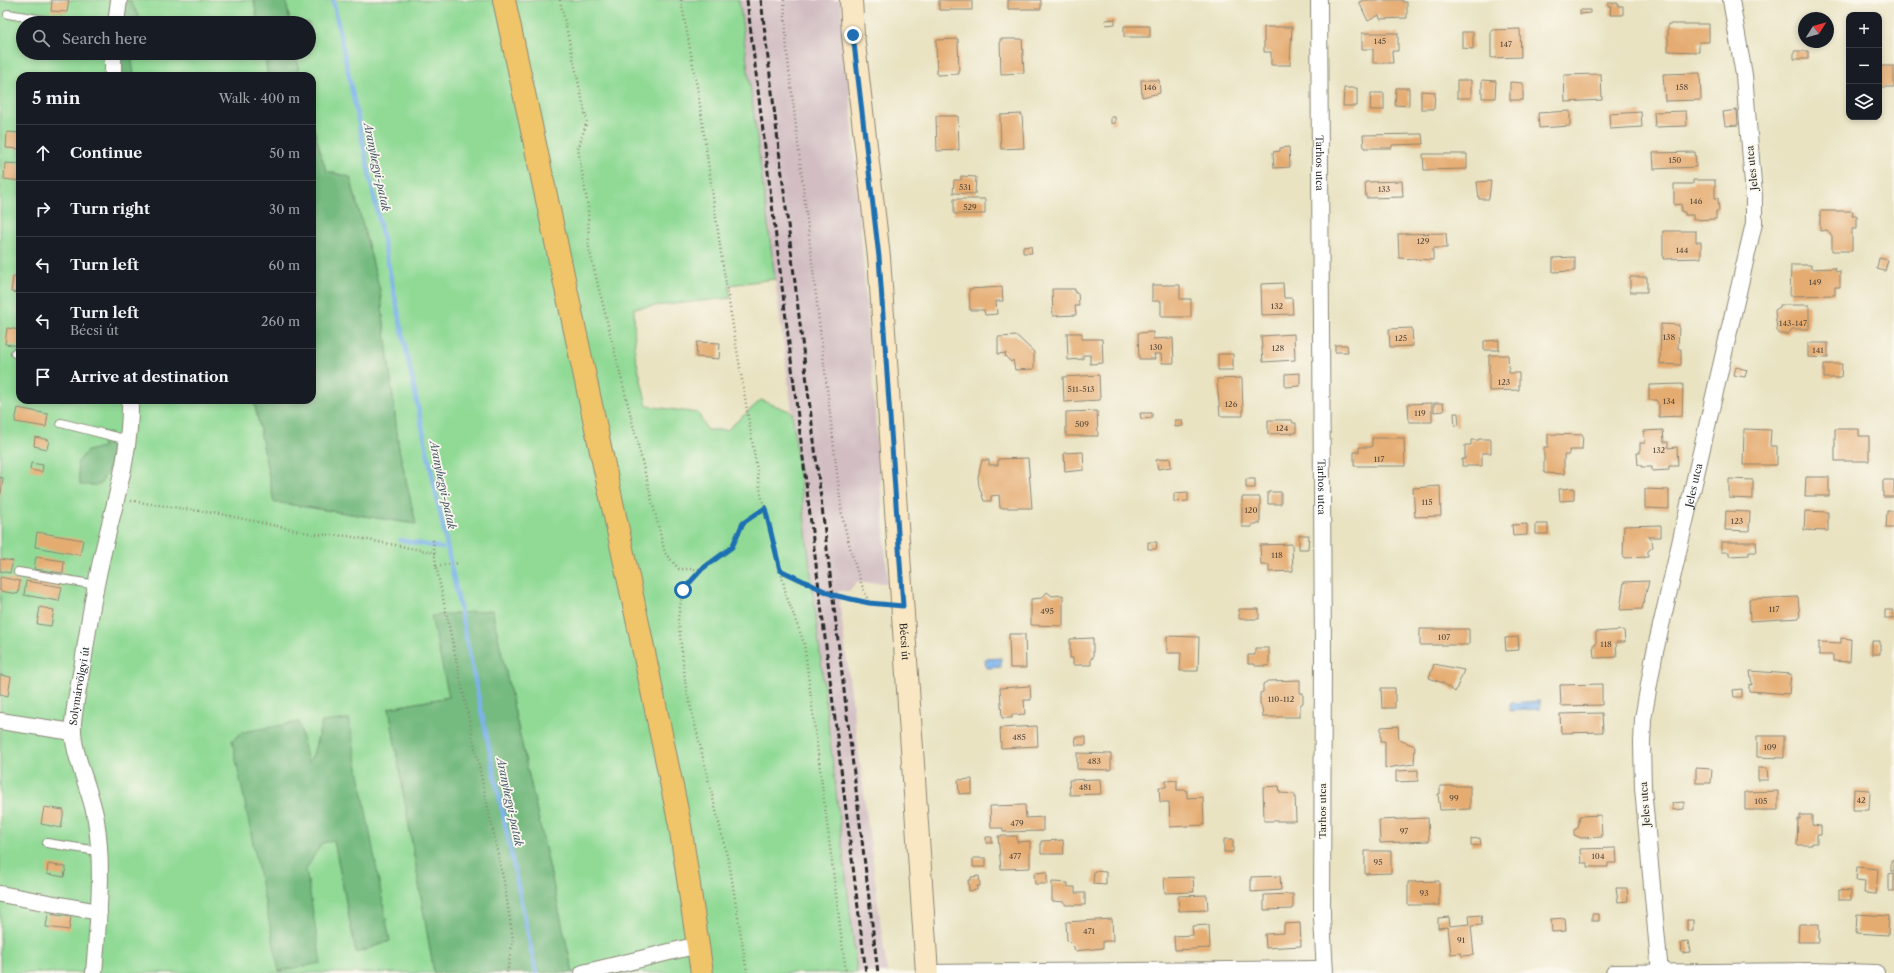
<!DOCTYPE html>
<html lang="en">
<head>
<meta charset="utf-8">
<style>
	body { margin:0; font-family:"Libre Caslon Text",serif; background:#20242c; color:#f1f3f6 }
	.controls { position:absolute; right:12px; top:12px; display:grid; overflow:hidden; border-radius:8px; box-shadow:0 2px 6px #0003 }
	.controls button { width:36px; height:36px; display:grid; place-items:center; padding:0; border:0; border-bottom:1px solid #363941; background:#171b24; color:#f1f3f6; font:20px sans-serif }
	.compass { position:absolute; left:1798px; top:12px; width:36px; height:36px; border-radius:50%; background:#171b24; box-shadow:0 2px 6px #0003; rotate:53deg }
	.stop { position:absolute; width:12px; height:12px; margin:-9px; border:3px solid #1f6fb2; border-radius:50%; background:#fff }
	.stop.end { background:#1f6fb2; border-color:#fff; box-shadow:0 1px 4px #0008 }
	.list { margin:0; padding:0; list-style:none }
	h2 { display:flex; justify-content:space-between; align-items:center; height:52px; margin:0; padding:0 16px; font-size:17px }
	h2 small { font-size:13px; font-weight:400; color:#9ea1a6 }
	.list li { display:grid; grid-template-columns:26px 1fr auto; gap:12px; align-items:center; box-sizing:border-box; height:56px; padding:0 16px; border-top:1px solid #363941 }
	.list b { display:block; font-size:15px; white-space:nowrap }
	.list p { margin:0; font-size:13px; white-space:nowrap; color:#9ea1a6 }
	.list em { font-size:13px; font-style:normal; color:#9ea1a6 }
	.icon { flex:none; width:22px; height:22px; fill:none; stroke:currentColor; stroke-width:2; stroke-linecap:round; stroke-linejoin:round }
	.map { position:relative; flex:none; width:1894px; height:973px; overflow:hidden }
	.search { position:absolute; background:#171b24; box-shadow:0 2px 6px #0003; left:16px; top:16px; width:300px; height:44px; display:flex; align-items:center; gap:10px; box-sizing:border-box; padding:0 14px; border-radius:22px; color:#9ea1a6; font-size:15px }
	.panel { position:absolute; background:#171b24; box-shadow:0 2px 6px #0003; left:16px; top:72px; width:300px; height:332px; border-radius:12px }
	.map>svg:first-child { display:block }
</style>
</head>
<body>
<div class="map">
<svg width="1894" height="973" viewBox="0 0 1894 973">
	<rect width="100%" height="100%" fill="#fbf7ec"/>
	<filter id="ink" filterUnits="userSpaceOnUse"><feTurbulence type="fractalNoise" baseFrequency=".025" numOctaves="2"/><feDisplacementMap in="SourceGraphic" scale="8" xChannelSelector="R" yChannelSelector="G"/><feConvolveMatrix kernelMatrix="1 2 1 2 8 2 1 2 1" color-interpolation-filters="sRGB"/></filter>
	<filter id="wash" filterUnits="userSpaceOnUse"><feTurbulence type="fractalNoise" baseFrequency=".012" numOctaves="4" result="noise"/><feDisplacementMap in="SourceGraphic" scale="16" xChannelSelector="R" yChannelSelector="G"/><feGaussianBlur stdDeviation="0.9" result="paint"/><feColorMatrix in="noise" values="0 0 0 0 0 0 0 0 0 0 0 0 0 0 0 0 0 1.4 0 .05"/><feComposite in="paint" operator="in"/></filter>
	<g filter="url(#wash)">
		<rect width="100%" height="100%" fill="#e9e3c2"/>
		<path fill="#d2bec2" d="M739,0H841L852,118L888,583H856L849,591H838L887,973H857L792,412Z"/>
		<path fill="#91da96" stroke="#5e8260" fill-rule="evenodd" d="M0,0H254L258,23H23V53H264L268,76H20V400H254L274,502L415,524L399,449L380,290L350,177L326,171L312,123V76H300L296,53H309V23H290L286,0H739L775,279L729,285L731,298L634,308L635,354L647,406L698,413L707,430H727L761,400L792,412L857,973H573L492,610L449,697L389,708L434,973H0ZM322,722L390,941L356,953L334,840L321,843L306,869L307,763L313,755Z"/>
		<path fill="#74ba7f" stroke="#507255" d="M124,0H130L139,17L138,23H122Z
			M254,0H286L290,23H258Z
			M124,53H137L132,61L134,74L131,76H121L118,64L120,55Z
			M264,53H296L300,76H268Z
			M312,123L326,171L350,177L380,290L399,449L416,524L274,502L254,400H312Z
			M101,431L111,434V465L100,485H80L77,463L87,451L103,447Z
			M492,610L573,973H434L389,708L449,697L431,616Z
			M349,719L390,941L356,953L334,841L322,843L306,869L321,963L279,971L232,740L243,732L299,722L308,763L313,755L322,722Z"/>
		<path fill="#7bb2ea" stroke="#536e8a" d="M1001,658V667L986,668L985,659Z
			M1540,701V709L1510,711V703Z"/>
		<g fill="none" stroke-linecap="round" stroke-linejoin="round">
			<path stroke="#7bb2ea" stroke-width="4.5" d="M333,0L536,973
				M400,540L442,548"/>
		</g>
		<g id="blocks">
			<path fill="#e5ac71" d="M52,0H69L67,12L51,11Z
				M939,0H972V10H939Z
				M1008,0H1041V9H1008Z
				M1364,0H1403V2H1407V18L1380,19L1379,15L1368,21L1359,2Z
				M1608,3H1618V6H1623V15H1610L1611,6H1608Z
				M1580,10H1590V13L1580,14Z
				M1115,19V24L1106,25L1105,20Z
				M1668,24H1709V42H1699V52L1668,51Z
				M1124,26H1150V37H1124Z
				M1264,27H1292L1290,65H1271V52H1264Z
				M1520,29L1521,57L1491,58V30Z
				M1462,32H1473V49L1462,48Z
				M1362,33H1398V51H1392L1393,63H1373V49H1362Z
				M958,39L959,74L937,75L936,40Z
				M1000,39H1022L1024,73L1001,74Z
				M1794,51H1808V59H1794Z
				M1879,66H1894V87H1879Z
				M1700,73L1701,100L1665,101L1663,74Z
				M1601,74L1602,100L1565,102L1564,75Z
				M1141,80H1159L1160,93L1142,97Z
				M1457,80H1471V98H1457Z
				M1482,80L1496,81L1495,98H1482Z
				M1510,82L1523,83V100H1510Z
				M1344,88H1357V106H1343Z
				M1396,88H1409V106L1395,105Z
				M1421,91L1435,92L1434,109H1421Z
				M1371,93H1384V110H1370Z
				M1737,110L1738,125L1725,126L1723,112Z
				M1570,111V126L1539,128L1538,113Z
				M1686,111L1687,126L1655,127L1654,112Z
				M1641,112L1642,127L1610,129L1609,114Z
				M1022,114L1024,148L1001,149L1000,115Z
				M936,116H958L959,150L937,151Z
				M1111,117H1115V123L1111,124Z
				M7,132L20,133V149L6,148Z
				M1422,134L1423,144L1392,145V148H1364L1363,135Z
				M1289,147L1290,167L1274,168L1273,152L1280,151V148Z
				M1695,152L1696,167L1654,169L1653,153Z
				M1423,154H1467V169L1424,170Z
				M5,163L20,164V181L4,179Z
				M961,176L976,177L975,194L953,193L954,180H961Z
				M1693,180H1715V198H1718L1719,211H1716V219L1693,220V215H1685V212H1682L1681,204L1674,205V184H1693Z
				M1402,181L1403,197L1366,198L1365,182Z
				M1491,181L1489,199H1479L1477,182Z
				M954,199H985V214H954Z
				M1820,211H1853L1852,216H1857V229H1852V251H1832V236L1827,230L1820,231Z
				M1663,231H1696V242H1701V258L1663,259Z
				M1446,233L1447,248H1433V260L1399,258L1398,234Z
				M1031,246L1032,253H1023V247Z
				M1575,257V271L1553,272V258Z
				M1879,258L1888,260L1885,271L1877,269Z
				M1791,265H1811V269L1835,268L1836,272L1840,271V287H1835V295L1790,296Z
				M13,277H20V293L11,292Z
				M1630,277H1647V292H1630Z
				M1283,283L1284,298H1292L1293,314L1262,315L1261,284Z
				M1152,285H1180V299H1191V317H1161V301H1152Z
				M1002,287L1003,301H996L997,314L985,315L984,310H970L969,289Z
				M1052,289H1075V293H1078L1079,306H1075L1076,315L1053,316Z
				M1780,305H1809V329H1792L1788,334H1780L1777,331L1775,310L1780,307Z
				M1661,324L1679,325L1678,349H1681V365L1660,364Z
				M7,328L20,330V346L5,344Z
				M1412,328L1413,346L1390,347L1389,329Z
				M1153,332V339L1173,338L1174,363H1162L1161,354H1154L1155,359H1139L1138,333Z
				M1067,333H1082V339H1102L1103,363L1090,364V355H1083V359L1068,360Z
				M1294,334L1295,360L1263,362L1261,336Z
				M1017,336L1034,352V369L1015,370L1013,360L1011,362L1005,356L1006,353L998,354V337Z
				M1499,340V350H1484V341Z
				M697,342L720,343L719,359L696,357Z
				M1808,343H1828V358L1808,357Z
				M1335,345H1347L1348,352H1335Z
				M1218,354H1233V370H1218Z
				M1489,355H1508L1509,373H1519V390L1489,391Z
				M1824,364H1842L1841,378H1824Z
				M1736,367L1747,370L1745,377L1734,375Z
				M1300,373V386L1285,387V374Z
				M1099,375L1100,400L1064,402L1063,377Z
				M1242,378L1243,416H1220L1217,379Z
				M1683,384L1682,416L1659,417V405L1656,400H1649V385Z
				M1432,403V422H1409L1408,404Z
				M1434,403H1443L1444,411L1434,412Z
				M18,408L48,414L46,427L15,422Z
				M1097,411L1098,436H1066V412Z
				M1140,413H1152V418L1141,419Z
				M1454,413H1458L1459,425L1455,426Z
				M1175,420H1182L1183,426L1175,427Z
				M1268,420H1292L1293,423H1296V433L1268,434Z
				M1744,429L1771,430L1770,446H1777V465H1743Z
				M1835,429H1859V436H1869V461H1835Z
				M1663,430L1664,442H1668V448L1677,447L1678,466H1669V470L1652,471V467H1641V465H1638L1637,453H1640V443H1645L1644,431Z
				M1548,434L1583,435L1582,450H1569V455H1564V474L1544,473V447H1548Z
				M35,437L49,440L47,449L34,446Z
				M1372,438H1404L1405,466H1354V452H1359V447H1372Z
				M1479,439H1491V453H1482V466H1462V459H1465V445H1471V440H1479Z
				M1083,452L1084,470L1065,472L1064,453Z
				M1028,458L1032,508H1000L999,495L991,496V501H984L979,486L978,477L982,460H989V465H998V459Z
				M1170,458L1171,467L1158,469L1156,460Z
				M31,463L43,465L42,472L30,470Z
				M0,477L3,478L1,494H0Z
				M1806,477H1829V496H1805Z
				M1246,479H1255V488H1246Z
				M1729,479L1753,480V499L1729,498Z
				M1883,480H1894V497H1883Z
				M1440,486L1441,516L1415,517L1413,488Z
				M1574,488V500L1560,501L1559,489Z
				M1645,489L1669,490V509L1645,508Z
				M1188,492V501L1174,502V493Z
				M1268,492H1281V504H1268Z
				M1242,497H1260V524H1252V527H1242Z
				M1726,511L1750,512L1749,531L1725,530Z
				M1805,511L1828,512V531L1804,530Z
				M1887,511H1894V528H1886Z
				M1527,524V535L1513,536L1512,525Z
				M1536,524H1548V534H1536Z
				M1661,525V537H1648L1652,541L1653,547L1648,551V557L1623,558L1624,526Z
				M37,532L83,540L80,555L35,547Z
				M1299,535H1309L1308,549H1299Z
				M1148,542H1157L1156,549H1148Z
				M1721,542H1756L1757,552H1749V555L1729,556V552H1721Z
				M1292,544L1293,571L1269,572V565H1261L1260,545Z
				M36,557L64,561L63,573L34,569Z
				M0,559L13,561L10,573L0,571Z
				M0,577L20,581L18,594L0,591Z
				M26,581L62,587L59,601L24,595Z
				M1649,581L1642,609L1620,610L1624,582Z
				M1047,592L1052,596L1063,595V626L1031,625V599L1042,598Z
				M1798,597L1800,618L1750,621L1749,599Z
				M40,607L54,610L51,626L37,624Z
				M1239,609H1259V619H1239Z
				M1885,610H1893V619H1885Z
				M1420,629H1469V645H1420Z
				M1624,630L1625,642H1616L1617,657L1594,658L1593,645H1596V632Z
				M1009,634H1025L1026,668H1010Z
				M1167,636L1199,637L1198,671H1180L1181,653H1167Z
				M1518,637L1519,650L1506,651L1505,638Z
				M1093,638V658H1091V665H1073V658H1070V639Z
				M1841,638L1851,639L1850,662L1833,661V655H1819V642L1841,643Z
				M1872,641H1880V654H1872Z
				M1255,648H1269V666H1255V664H1248V655H1255Z
				M1434,664L1464,670L1455,692L1443,683L1429,678Z
				M1750,671L1791,674L1789,694L1749,691V684L1752,685Z
				M0,675L11,677L8,696L0,694Z
				M1300,680V693H1303V703L1300,705V717H1263L1262,708L1260,703V693L1263,692V684L1268,681Z
				M1602,684V705L1561,706L1560,685Z
				M1030,686L1031,700H1024L1025,714L1012,715V718H1002L1000,688Z
				M1381,688H1395V708H1382Z
				M1742,689V697H1734L1733,690Z
				M1602,713L1603,732L1561,733L1560,714Z
				M1037,726L1038,746L1001,748L1000,728Z
				M1398,726L1399,740L1415,746L1414,764L1385,768V741H1381V727Z
				M1757,736H1784V758L1757,757Z
				M1075,737H1086V745H1076Z
				M1077,753L1111,754V770L1077,769Z
				M1696,768L1712,769L1711,783H1696Z
				M1758,768H1767L1768,780H1758Z
				M1418,770V781L1396,782V771Z
				M972,779V793L959,794L958,780Z
				M1100,779L1101,794L1070,795L1069,780Z
				M1177,780V790H1187V798L1203,797L1204,825L1170,827L1169,802H1160L1159,787H1166V781Z
				M1279,786L1280,793L1295,794L1296,821H1264L1263,787Z
				M1440,786H1470V809L1440,810L1438,794H1440Z
				M1854,789L1870,790L1869,810H1853Z
				M1778,791V810H1745V792Z
				M1684,802V809L1673,810L1672,803Z
				M1025,805L1026,818L1043,817V831L1003,832V828H991L990,806Z
				M44,807L64,810L61,828L41,824Z
				M1601,815L1602,837L1581,838L1574,835V830L1578,828L1580,816Z
				M1800,815H1812V825L1821,826V835H1817V843H1812V845H1797L1798,819H1800Z
				M1428,818L1429,841L1380,843L1379,820Z
				M998,836H1017V842L1030,841V868L1001,869Z
				M986,837H992V843H986Z
				M1480,838L1481,845L1471,846V839Z
				M1224,839H1233V852H1224Z
				M1063,840L1064,854H1041V841Z
				M1616,848L1617,863H1608V867H1587V863H1581L1580,849Z
				M1365,851H1391V873L1365,874Z
				M973,858H986V867H973Z
				M1891,860H1894V871H1891Z
				M48,864L66,867L64,877L47,874Z
				M1857,867L1878,869L1876,894L1864,893L1865,881L1856,880Z
				M1094,871L1106,872V885L1093,884Z
				M1047,872V884H1035L1034,873Z
				M1894,873V891H1889V874Z
				M979,876L980,886H977V890L969,891L968,880H971V877Z
				M1280,876L1281,890L1251,892V877Z
				M1193,877L1194,892L1165,893L1164,878Z
				M1439,881V905H1408V882Z
				M1052,882L1068,883V887H1075V893H1085V905H1065V902L1052,901Z
				M1616,888H1627L1628,901L1618,902Z
				M1839,890L1851,891V900H1839Z
				M1293,894V909L1264,910V895Z
				M1207,895L1208,910L1179,911L1178,896Z
				M48,914L71,917L69,930L46,927Z
				M1592,914H1599V921H1592Z
				M1857,914L1889,916L1888,935L1856,933Z
				M1481,915L1482,925L1471,926L1474,955L1462,956L1461,953L1451,954L1448,927L1438,928V918L1449,917L1450,926L1470,924L1469,916Z
				M1565,918L1566,931L1552,932L1551,919Z
				M1112,919L1113,941H1103V948L1075,951L1074,947L1067,940L1066,922Z
				M1687,920H1693V931H1687Z
				M1300,923L1301,946L1266,948L1265,934L1284,933V924Z
				M1799,924H1819V942H1798Z
				M1209,925L1210,948L1175,950L1174,936L1193,935L1192,926Z
				M1688,941L1690,952L1682,953L1681,942Z"/>
		</g>
	</g>
	<g filter="url(#ink)">
		<use href="#blocks" fill-opacity="0" stroke="#8a8776" stroke-width="1"/>
		<g fill="none" stroke-linecap="round" stroke-linejoin="round">
			<g stroke="#8a8776" stroke-width="10">
				<path id="lane" d="M8,14L63,23
					M15,353L20,354
					M61,423L120,438L128,443
					M18,572L97,585
					M47,843L98,851"/>
			</g>
			<g stroke="#8a8776" stroke-width="18">
				<g id="street">
					<path id="s1" d="M1319,0L1323,653L1322,918L1325,973"/>
					<path d="M116,23L119,0"/>
					<path d="M113,76V53"/>
					<path d="M0,721L73,732"/>
					<path d="M0,894L99,912"/>
					<path id="s2" d="M94,973C98,922 104,870 96,820C91,789 71,753 73,723C75,703 79,683 83,663C89,621 96,578 107,536C118,491 131,447 130,400"/>
					<path d="M583,973L698,945"/>
					<path d="M927,973L1317,969L1322,973"/>
					<path d="M1614,973L1812,971L1876,973"/>
					<path id="s3" d="M1660,973L1643,788L1642,743L1643,719L1654,656L1754,223V195L1744,75L1731,0"/>
				</g>
			</g>
			<g stroke="#8a8776" stroke-width="24">
				<g id="secondary">
					<path id="s4" d="M851,0L853,35L879,257L927,973"/>
				</g>
			</g>
			<g stroke="#8a8776" stroke-width="24">
				<path id="primary" d="M504,0L636,614L680,825L702,973"/>
			</g>
			<path stroke="#8a8776" stroke-width="2.5" stroke-dasharray="1 3" stroke-linecap="butt" d="M560,0L587,121L578,149L588,207L589,249L665,553L679,569H702
				M681,0L698,92L722,260L761,494L780,570C816,589 845,601 886,605
				M784,0L787,51L842,515C849,546 857,575 869,603
				M131,501L220,514L314,534L348,536L436,553
				M433,540L436,566L504,882L513,939L507,973
				M436,566L459,563
				M781,571L786,595L804,643L846,973
				M747,973L730,868L686,688L678,618L683,590L702,569L732,547L743,523L765,508"/>
			<use href="#lane" stroke="#fff" stroke-width="8"/>
			<use href="#street" stroke="#fff" stroke-width="16"/>
			<use href="#secondary" stroke="#f9e7c3" stroke-width="22"/>
			<use href="#primary" stroke="#f0c469" stroke-width="22"/>
			<path stroke="#2b2b2b" stroke-width="3" stroke-dasharray="6 3" stroke-linecap="butt" d="M747,0L866,973
				M761,0L878,973"/>
		</g>
	</g>
	<g fill="none" stroke-linecap="round" stroke-linejoin="round" filter="url(#ink)">
		<path stroke="#1f6fb2" stroke-width="5" d="M683,590L702,569L732,547L743,523L765,508L780,570L833,595L869,603L903,606L879,257L853,35"/>
	</g>
	<g text-anchor="middle" dominant-baseline="central" stroke-width="3.5" stroke-linejoin="round" paint-order="stroke">
		<g font-size="8" fill="#5a4b3c">
			<text x="1380" y="41">145</text>
			<text x="1506" y="44">147</text>
			<text x="1150" y="87">146</text>
			<text x="1682" y="87">158</text>
			<text x="1675" y="160">150</text>
			<text x="965" y="187">531</text>
			<text x="1384" y="189">133</text>
			<text x="1696" y="201">146</text>
			<text x="970" y="207">529</text>
			<text x="1423" y="241">129</text>
			<text x="1682" y="250">144</text>
			<text x="1815" y="282">149</text>
			<text x="1277" y="306">132</text>
			<text x="1793" y="323">143-147</text>
			<text x="1669" y="337">138</text>
			<text x="1401" y="338">125</text>
			<text x="1156" y="347">130</text>
			<text x="1278" y="348">128</text>
			<text x="1818" y="350">141</text>
			<text x="1504" y="382">123</text>
			<text x="1081" y="389">511-513</text>
			<text x="1669" y="401">134</text>
			<text x="1231" y="404">126</text>
			<text x="1420" y="413">119</text>
			<text x="1082" y="424">509</text>
			<text x="1282" y="428">124</text>
			<text x="1659" y="450">132</text>
			<text x="1379" y="459">117</text>
			<text x="1427" y="502">115</text>
			<text x="1251" y="510">120</text>
			<text x="1737" y="521">123</text>
			<text x="1277" y="555">118</text>
			<text x="1774" y="609">117</text>
			<text x="1047" y="611">495</text>
			<text x="1444" y="637">107</text>
			<text x="1606" y="644">118</text>
			<text x="1281" y="699">110-112</text>
			<text x="1019" y="737">485</text>
			<text x="1770" y="747">109</text>
			<text x="1094" y="761">483</text>
			<text x="1085" y="787">481</text>
			<text x="1454" y="798">99</text>
			<text x="1861" y="800">42</text>
			<text x="1761" y="801">105</text>
			<text x="1017" y="823">479</text>
			<text x="1404" y="831">97</text>
			<text x="1015" y="856">477</text>
			<text x="1598" y="856">104</text>
			<text x="1378" y="862">95</text>
			<text x="1424" y="893">93</text>
			<text x="1089" y="931">471</text>
			<text x="1461" y="940">91</text>
		</g>
		<g font-size="10" fill="#2b2b2b" stroke="#fbf7ec">
			<text stroke="none"><textPath href="#s1" startOffset="163">Tarhos utca</textPath></text>
			<text transform="translate(1752 168) rotate(-96)">Jeles utca</text>
			<text stroke="none"><textPath href="#s3" startOffset="494">Jeles utca</textPath></text>
			<text stroke="none"><textPath href="#s1" startOffset="487">Tarhos utca</textPath></text>
			<text stroke="none"><textPath href="#s4" startOffset="644">Bécsi út</textPath></text>
			<text stroke="none"><textPath href="#s2" startOffset="291">Solymárvölgyi út</textPath></text>
			<text transform="translate(1645 804) rotate(-94)">Jeles utca</text>
			<text transform="translate(1322 811) rotate(-90)">Tarhos utca</text>
		</g>
		<g font-size="11" font-style="italic" fill="#475a6e" stroke="#fbf7ec">
			<text transform="translate(377 167) rotate(78)">Aranyhegyi-patak</text>
			<text transform="translate(443 485) rotate(78)">Aranyhegyi-patak</text>
			<text transform="translate(510 802) rotate(78)">Aranyhegyi-patak</text>
		</g>
	</g>
</svg>
<div class="controls">
<button>+</button>
<button>−</button>
<button><svg class="icon" aria-label="layers" viewBox="0 0 24 24"><path d="M12 4l9 5-9 5-9-5zM3 14l9 5 9-5"/></svg></button>
</div>
<svg class="compass" viewBox="-18 -18 36 36"><path d="M0-13l5 13h-10z" fill="#e53935"/><path d="M0 13l5-13h-10z" fill="#9ea1a6"/></svg>
<div class="stop" style="left:683px;top:590px"></div>
<div class="stop end" style="left:853px;top:35px"></div>
<div class="search"><svg class="icon" aria-label="search" viewBox="0 0 24 24"><circle cx="10" cy="10" r="6"/><path d="M15 15l6 6"/></svg>Search here</div>
<section class="panel">
<h2>5 min<small>Walk · 400 m</small></h2>
<ul class="list">
<li><svg class="icon" aria-label="ahead" viewBox="0 0 24 24"><path d="M12 20V5M6 11l6-6 6 6"/></svg><div><b>Continue</b></div><em>50 m</em></li>
<li><svg class="icon" aria-label="right" viewBox="0 0 24 24"><path d="M7 20v-9h11M14 6l5 5-5 5"/></svg><div><b>Turn right</b></div><em>30 m</em></li>
<li><svg class="icon" aria-label="left" viewBox="0 0 24 24"><path d="M17 20v-9H6M10 6l-5 5 5 5"/></svg><div><b>Turn left</b></div><em>60 m</em></li>
<li><svg class="icon" aria-label="left" viewBox="0 0 24 24"><path d="M17 20v-9H6M10 6l-5 5 5 5"/></svg><div><b>Turn left</b><p>Bécsi út</p></div><em>260 m</em></li>
<li><svg class="icon" aria-label="arrive" viewBox="0 0 24 24"><path d="M6 21V4h12l-3 4 3 4H6"/></svg><div><b>Arrive at destination</b></div></li>
</ul>
</section>
</div>
</body>
</html>
